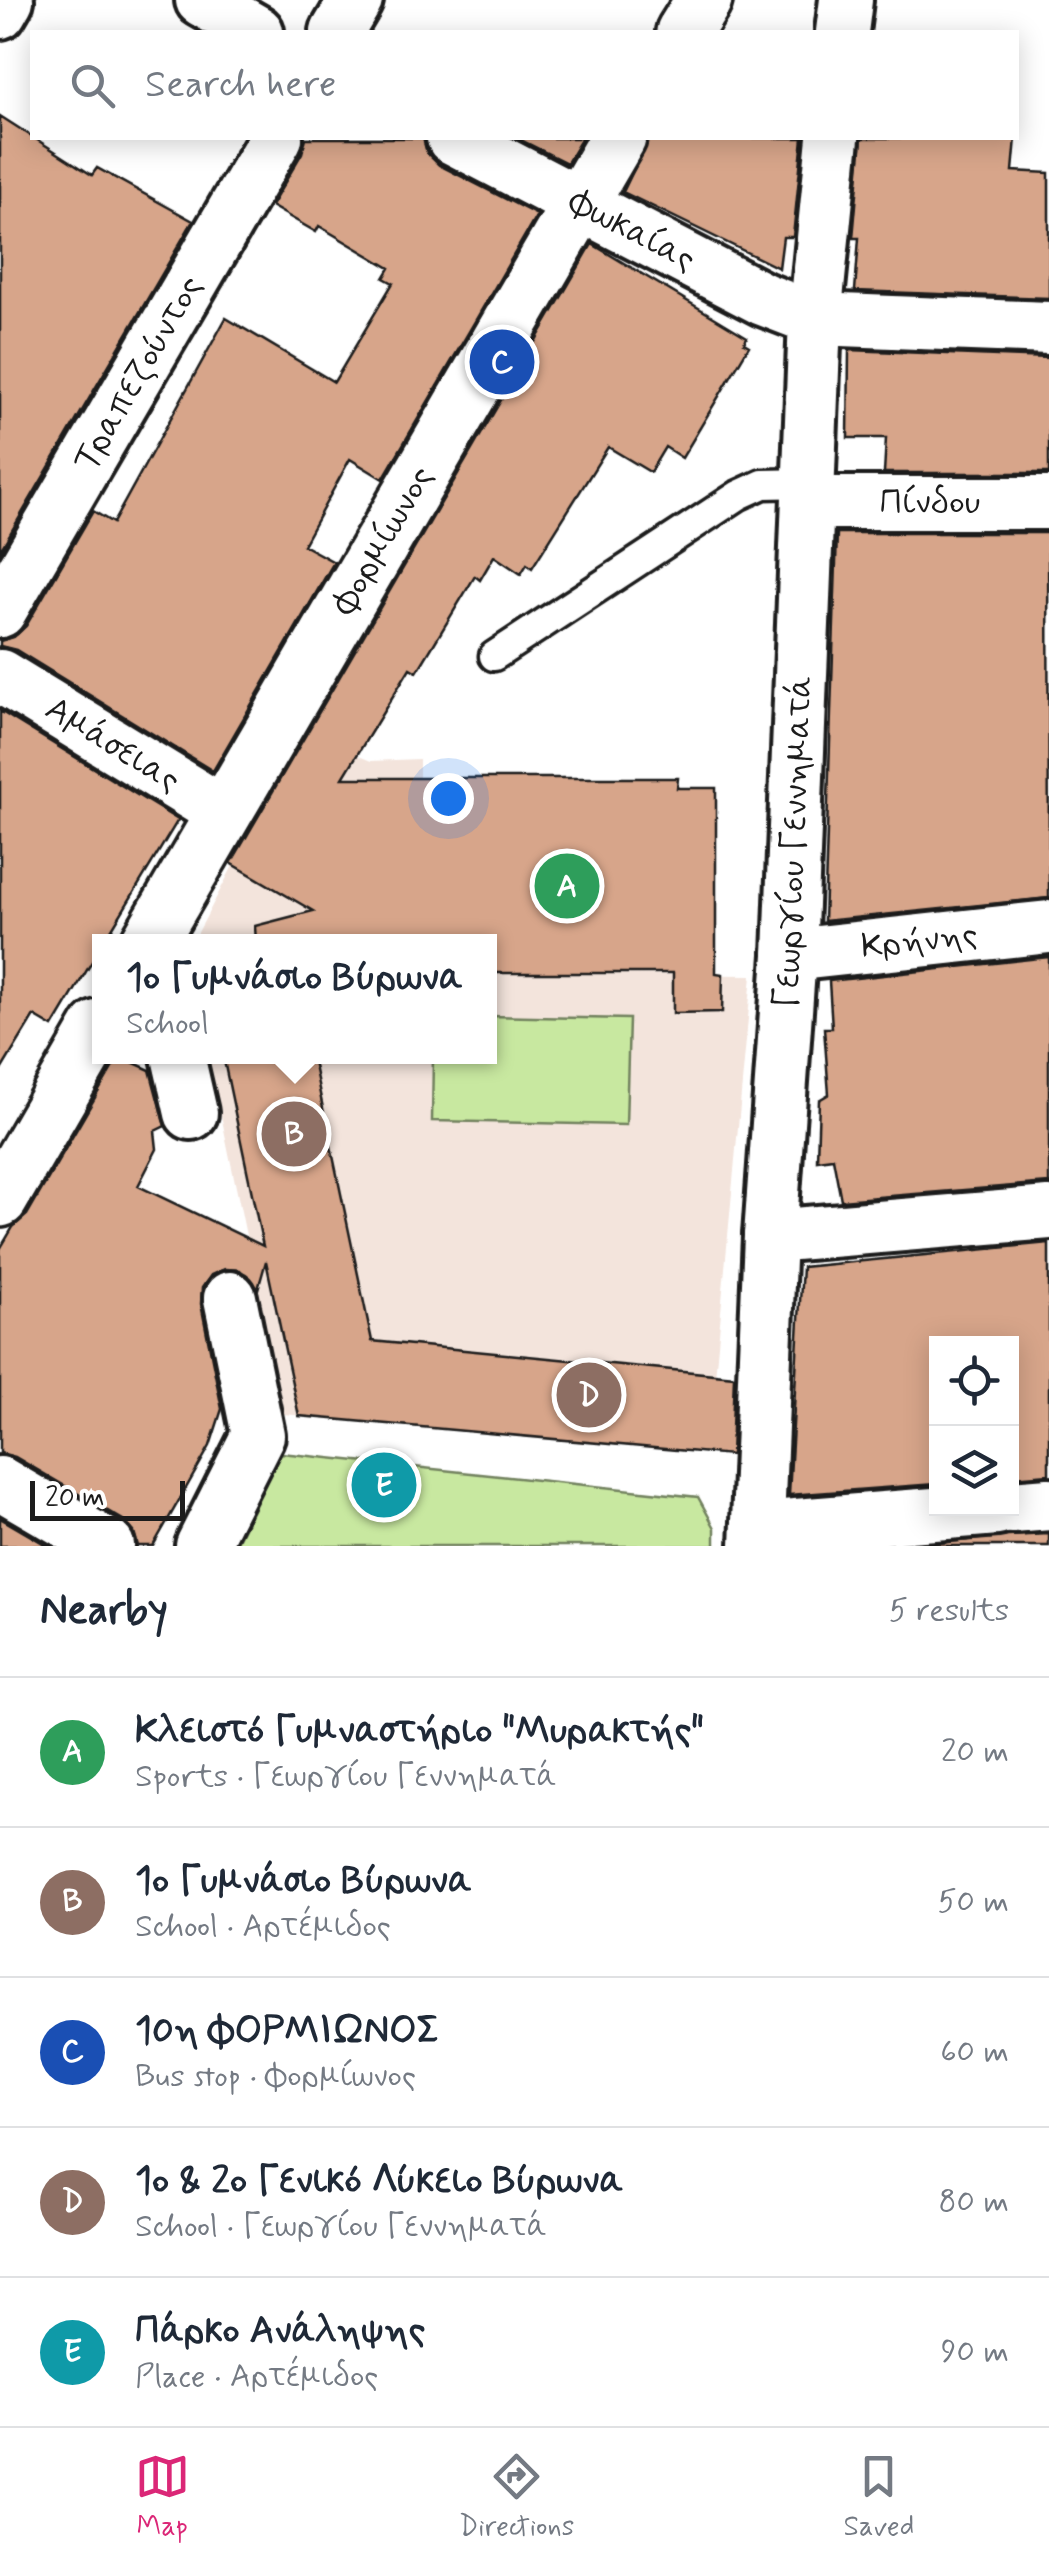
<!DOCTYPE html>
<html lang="en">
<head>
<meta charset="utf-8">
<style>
	body { margin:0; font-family:Mynerve,sans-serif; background:#f2f2f3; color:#1f2937 }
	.controls { position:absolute; right:30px; bottom:30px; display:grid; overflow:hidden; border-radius:0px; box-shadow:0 5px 25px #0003 }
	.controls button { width:90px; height:90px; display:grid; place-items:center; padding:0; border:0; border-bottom:2px solid #e0e1e3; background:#fff; color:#1f2937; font:50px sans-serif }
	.scale { position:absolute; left:30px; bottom:25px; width:155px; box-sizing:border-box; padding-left:10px; border:5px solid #1c1c1c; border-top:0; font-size:28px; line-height:35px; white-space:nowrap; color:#1c1c1c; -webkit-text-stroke:8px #fff; paint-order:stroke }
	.you { position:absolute; left:448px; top:798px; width:35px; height:35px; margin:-25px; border:8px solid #fff; border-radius:50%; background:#1a73e8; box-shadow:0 0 0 15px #1a73e833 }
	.badge { display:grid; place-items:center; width:65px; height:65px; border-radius:50%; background:#db2777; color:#fff; font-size:32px; font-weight:700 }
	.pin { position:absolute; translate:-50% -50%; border:5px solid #fff; box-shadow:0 2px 10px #0006 }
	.popup { position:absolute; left:92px; top:934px; width:405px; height:130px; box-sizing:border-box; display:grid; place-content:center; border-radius:0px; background:#fff; filter:drop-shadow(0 2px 8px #0005); font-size:32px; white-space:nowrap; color:#747a83 }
	.popup b { font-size:38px; color:#1f2937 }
	.popup::after { content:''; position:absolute; left:50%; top:100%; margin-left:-20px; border:20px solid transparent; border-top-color:#fff }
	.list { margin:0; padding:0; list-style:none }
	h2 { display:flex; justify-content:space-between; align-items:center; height:130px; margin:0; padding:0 40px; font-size:42px }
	h2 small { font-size:32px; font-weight:400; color:#747a83 }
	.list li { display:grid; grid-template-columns:65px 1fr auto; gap:30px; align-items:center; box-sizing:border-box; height:150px; padding:0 40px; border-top:2px solid #e0e1e3 }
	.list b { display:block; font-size:38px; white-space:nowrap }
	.list p { margin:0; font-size:32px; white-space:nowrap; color:#747a83 }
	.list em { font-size:32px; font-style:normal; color:#747a83 }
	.icon { flex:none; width:55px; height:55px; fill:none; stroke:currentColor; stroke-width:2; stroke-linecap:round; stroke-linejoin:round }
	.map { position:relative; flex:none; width:1049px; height:1546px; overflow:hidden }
	.search { position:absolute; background:#fff; box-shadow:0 5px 25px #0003; left:30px; right:30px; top:30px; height:110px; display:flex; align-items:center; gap:25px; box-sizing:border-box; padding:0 35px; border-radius:0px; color:#747a83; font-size:38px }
	.sheet { height:880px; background:#fff }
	nav { display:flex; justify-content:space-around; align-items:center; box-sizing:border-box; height:140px; border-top:2px solid #e0e1e3; background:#fff; font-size:28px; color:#747a83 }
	nav a { display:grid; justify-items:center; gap:5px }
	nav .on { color:#db2777 }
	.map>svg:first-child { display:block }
</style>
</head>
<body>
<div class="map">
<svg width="1049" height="1546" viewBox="0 0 1049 1546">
	<rect width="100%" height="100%" fill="#fff"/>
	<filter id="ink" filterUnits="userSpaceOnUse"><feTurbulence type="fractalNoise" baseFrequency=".01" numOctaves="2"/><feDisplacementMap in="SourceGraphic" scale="20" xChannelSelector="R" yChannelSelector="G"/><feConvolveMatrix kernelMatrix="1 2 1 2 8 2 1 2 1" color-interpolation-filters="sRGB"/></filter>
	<g filter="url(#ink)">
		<path fill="#f3e4dc" d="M310,719L338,735L332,745L371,761L419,759V941L193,942Z
			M489,973L752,975L708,1453L283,1414L209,1057L489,1056Z"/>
		<path fill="#c8e8a0" stroke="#72825e" stroke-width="2.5" d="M489,1016L629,1019L626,1125L432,1121L433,1057L489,1056Z
			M281,1453L698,1497L715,1528V1546H235Z"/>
		<path fill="#d7a58a" stroke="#1c1c1c" stroke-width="2.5" d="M0,116L92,175L97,168L193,221L0,551Z
			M306,138H423L427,153L439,165L537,215L383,479L350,459L303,545L334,562L213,771L16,650L0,646V641L14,637L26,626L93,511L113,523L226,318L334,382L393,283L384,278L390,268L319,226L316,232L271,206L302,153Z
			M517,138H582L567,163Z
			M649,138H803L793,237H783L779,268L623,192Z
			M862,138H1016L1013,171L1049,173V298L855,291L859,238H853Z
			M592,244L747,337L744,343L749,346L682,458L665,447L650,472L608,447L532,568L527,564L521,574L494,556L480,580L475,576L417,672L410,668L343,778H678L677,788H716V973L723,974L722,1012L673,1013V973H489V942H256L255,926L313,911L231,863Z
			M849,350L1049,358V473H884L886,438H848Z
			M837,533H1048L1049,898L824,921Z
			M0,711L178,820L104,942H99V950L53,1027L34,1016L0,1072Z
			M1049,957V1183L841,1200L833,1158L817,1160L819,1100L829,1094L824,1028H832L829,981Z
			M119,1056L150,1070L165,1126L155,1131L157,1149L138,1186L263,1246L223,1056H312L372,1341L734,1376L731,1455L299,1416L266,1261L258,1289L240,1270L225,1269L211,1275L202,1288L201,1304L222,1409L210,1446L153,1546H138L134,1532L123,1520L15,1457L0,1453V1249L13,1227L27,1215Z
			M1049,1243V1474L1012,1477V1344H936V1484L789,1495L802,1267Z
			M0,1518L48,1546H0Z
			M1049,1534V1546H910L1008,1536Z"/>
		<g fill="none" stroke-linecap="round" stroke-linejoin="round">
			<g stroke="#1c1c1c" stroke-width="35">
				<path id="lane" d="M494,656L739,495L763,484L811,483"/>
			</g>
			<g stroke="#1c1c1c" stroke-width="60">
				<g id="street">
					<path d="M202,0L257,32"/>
					<path d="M0,12L7,0"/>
					<path d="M337,32L356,0"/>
					<path d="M842,32L846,0"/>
					<path id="s1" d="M453,138L763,299L815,319L1049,328"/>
					<path id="s2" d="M810,503H1049"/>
					<path id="s3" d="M0,611L276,138"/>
					<path id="s4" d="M0,676L224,813"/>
					<path id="s5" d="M790,955L1049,927"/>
					<path d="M178,1056L191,1113"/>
					<path d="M770,1236L1049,1213"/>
					<path d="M0,1483L108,1546"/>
					<path d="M1012,1507L1049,1504"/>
					<path d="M758,1528L997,1509"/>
					<path d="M202,1546L258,1435L230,1298"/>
					<path id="s6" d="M757,1546L770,1236L790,955L815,319L833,138"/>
				</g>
			</g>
			<g stroke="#1c1c1c" stroke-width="62">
				<g id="secondary">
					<path d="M684,32L704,0"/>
					<path id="s7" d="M149,942L618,138"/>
					<path d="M0,1199L99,1028"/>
				</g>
			</g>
			<use href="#lane" stroke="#fff" stroke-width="28"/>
			<use href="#street" stroke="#fff" stroke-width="52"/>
			<use href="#secondary" stroke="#fff" stroke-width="55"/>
		</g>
	</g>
	<g text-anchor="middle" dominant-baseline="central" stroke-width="9" stroke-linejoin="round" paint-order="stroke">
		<g font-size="35" fill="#1c1c1c" stroke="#fff">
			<text stroke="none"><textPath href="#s1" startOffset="202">Φωκαίας</textPath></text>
			<text stroke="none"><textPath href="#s3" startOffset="275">Τραπεζούντος</textPath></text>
			<text stroke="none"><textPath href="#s2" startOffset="120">Πίνδου</textPath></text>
			<text stroke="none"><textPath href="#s7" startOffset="465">Φορμίωνος</textPath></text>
			<text stroke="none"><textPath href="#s4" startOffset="132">Αμάσειας</textPath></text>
			<text stroke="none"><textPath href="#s6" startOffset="705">Γεωργίου Γεννηματά</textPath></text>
			<text stroke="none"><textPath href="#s5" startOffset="130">Κρήνης</textPath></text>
		</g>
	</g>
</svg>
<div class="controls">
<button><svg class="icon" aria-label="locate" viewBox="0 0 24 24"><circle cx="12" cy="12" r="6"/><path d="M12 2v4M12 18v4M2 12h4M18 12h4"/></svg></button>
<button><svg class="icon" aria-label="layers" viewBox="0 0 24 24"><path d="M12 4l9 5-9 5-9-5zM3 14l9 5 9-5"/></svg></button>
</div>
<div class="scale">20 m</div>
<div class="you"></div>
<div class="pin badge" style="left:567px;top:886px;background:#2e9e5b">A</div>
<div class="pin badge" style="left:294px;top:1134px;background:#8d6e63">B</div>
<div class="popup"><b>1ο Γυμνάσιο Βύρωνα</b>School</div>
<div class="pin badge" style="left:502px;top:362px;background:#1a4fb4">C</div>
<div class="pin badge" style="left:589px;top:1395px;background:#8d6e63">D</div>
<div class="pin badge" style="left:384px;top:1485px;background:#0f9aa8">E</div>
<div class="search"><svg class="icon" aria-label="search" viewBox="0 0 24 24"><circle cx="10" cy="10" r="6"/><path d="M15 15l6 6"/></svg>Search here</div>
</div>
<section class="sheet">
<h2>Nearby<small>5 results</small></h2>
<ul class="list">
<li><span class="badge" style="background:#2e9e5b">A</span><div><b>Κλειστό Γυμναστήριο &quot;Μυρακτής&quot;</b><p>Sports · Γεωργίου Γεννηματά</p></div><em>20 m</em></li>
<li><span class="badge" style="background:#8d6e63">B</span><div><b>1ο Γυμνάσιο Βύρωνα</b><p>School · Αρτέμιδος</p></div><em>50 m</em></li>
<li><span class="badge" style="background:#1a4fb4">C</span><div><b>10η ΦΟΡΜΙΩΝΟΣ</b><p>Bus stop · Φορμίωνος</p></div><em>60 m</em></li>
<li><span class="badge" style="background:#8d6e63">D</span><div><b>1ο &amp; 2ο Γενικό Λύκειο Βύρωνα</b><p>School · Γεωργίου Γεννηματά</p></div><em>80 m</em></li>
<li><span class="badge" style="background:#0f9aa8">E</span><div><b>Πάρκο Ανάληψης</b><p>Place · Αρτέμιδος</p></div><em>90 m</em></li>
</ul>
</section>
<nav>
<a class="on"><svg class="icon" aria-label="map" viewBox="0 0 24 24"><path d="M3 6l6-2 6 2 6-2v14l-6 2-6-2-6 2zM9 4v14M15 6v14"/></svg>Map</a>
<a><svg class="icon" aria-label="directions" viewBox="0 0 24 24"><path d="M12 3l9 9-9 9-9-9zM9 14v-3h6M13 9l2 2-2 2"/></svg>Directions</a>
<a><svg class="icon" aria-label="saved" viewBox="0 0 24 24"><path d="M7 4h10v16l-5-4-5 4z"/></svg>Saved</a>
</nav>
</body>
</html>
